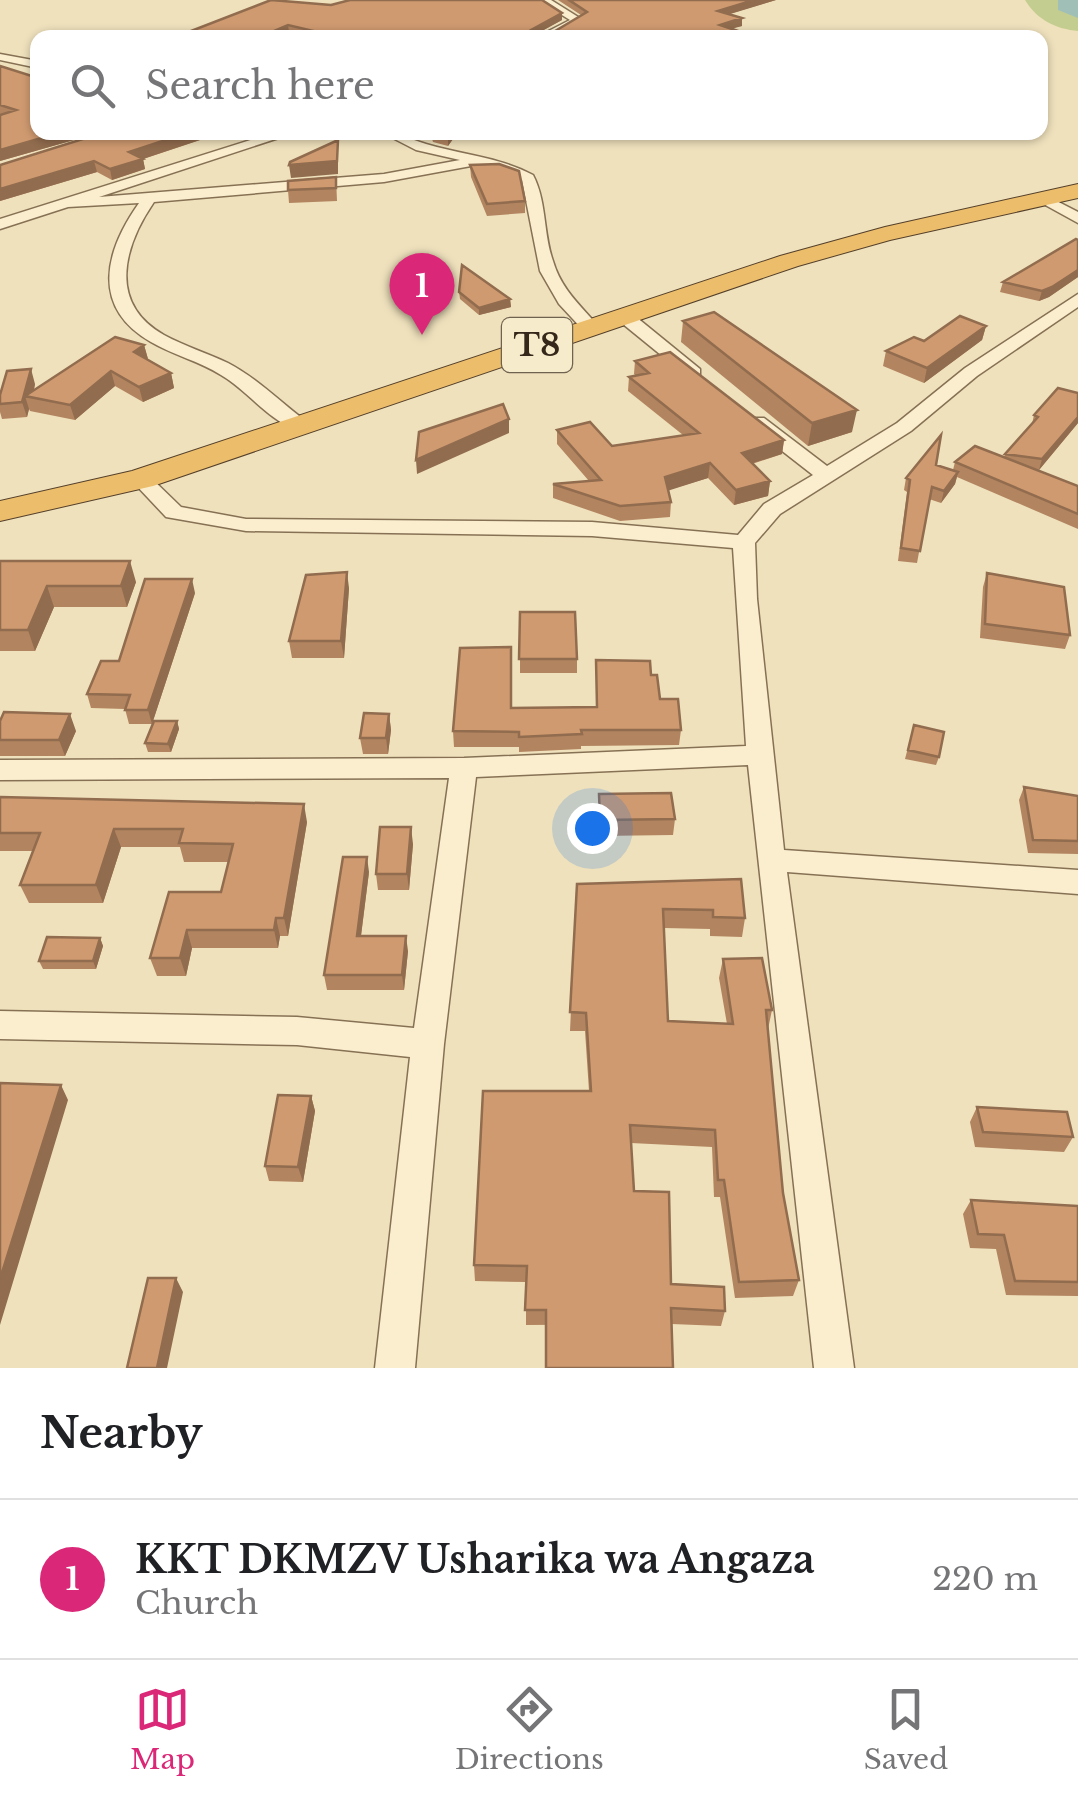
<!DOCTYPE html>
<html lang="en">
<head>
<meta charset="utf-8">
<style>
	body { margin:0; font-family:"Libre Baskerville",serif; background:#f2f2f2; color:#202124 }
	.you { position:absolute; left:592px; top:828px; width:35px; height:35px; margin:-25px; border:8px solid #fff; border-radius:50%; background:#1a73e8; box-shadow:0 0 0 15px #1a73e833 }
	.badge { display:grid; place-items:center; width:65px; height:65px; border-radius:50%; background:#db2777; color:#fff; font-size:32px; font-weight:700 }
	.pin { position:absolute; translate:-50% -82px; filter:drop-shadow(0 2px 5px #0008) }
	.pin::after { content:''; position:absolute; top:52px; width:35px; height:30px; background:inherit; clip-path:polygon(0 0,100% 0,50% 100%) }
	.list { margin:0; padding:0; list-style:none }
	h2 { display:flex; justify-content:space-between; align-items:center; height:130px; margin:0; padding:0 40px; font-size:42px }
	h2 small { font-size:32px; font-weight:400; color:#757577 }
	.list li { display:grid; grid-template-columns:65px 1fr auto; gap:30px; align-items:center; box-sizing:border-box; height:160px; padding:0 40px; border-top:2px solid #e0e0e0 }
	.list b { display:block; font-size:38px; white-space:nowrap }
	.list p { margin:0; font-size:32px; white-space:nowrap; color:#757577 }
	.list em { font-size:32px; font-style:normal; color:#757577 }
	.icon { flex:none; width:55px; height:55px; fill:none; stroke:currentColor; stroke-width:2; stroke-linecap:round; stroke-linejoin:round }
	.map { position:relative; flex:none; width:1078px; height:1368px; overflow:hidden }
	.search { position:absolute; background:#fff; box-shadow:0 2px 8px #0004; left:30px; right:30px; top:30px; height:110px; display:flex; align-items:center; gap:25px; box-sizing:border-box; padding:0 35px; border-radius:20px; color:#757577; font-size:38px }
	.sheet { height:290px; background:#fff }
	nav { display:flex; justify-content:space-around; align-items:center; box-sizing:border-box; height:140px; border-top:2px solid #e0e0e0; background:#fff; font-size:28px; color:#757577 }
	nav a { display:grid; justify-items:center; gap:5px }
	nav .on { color:#db2777 }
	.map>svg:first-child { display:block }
</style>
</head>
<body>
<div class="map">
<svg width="1078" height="1368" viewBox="0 0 1078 1368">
	<rect width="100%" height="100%" fill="#efe1bc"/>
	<path fill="#c4cd90" d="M1025,0H1078V31C1056,29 1037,20 1025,0Z"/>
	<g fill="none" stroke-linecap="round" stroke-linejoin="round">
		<path fill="#a0c0b7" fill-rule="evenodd" d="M1058,0H1078V18L1058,10Z"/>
		<g stroke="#877155" stroke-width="3">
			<path id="minor" d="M538,0H551L583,20L550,38H535L570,20Z
				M0,54L38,61V68L0,60Z
				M276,132H297L99,197L384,174L460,160L416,150L381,132C398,132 409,139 426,144C463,155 499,157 533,175C547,202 543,233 553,261C561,289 581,306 599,327L584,331L559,304L540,271L522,180L482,164L384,182L154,202C124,246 107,303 164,335C184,346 207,353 228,363C255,377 278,400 303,419L306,423L296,429C269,421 246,389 221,375C199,361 173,355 151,342C90,307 105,251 139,203L68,207L0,229V219Z
				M1043,194L1078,212V223L1038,201L1036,198Z
				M1078,294V307L977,376L911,431L780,514L755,543L757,599L784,850L1078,870V894L787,872L854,1368H814L748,765L476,777L444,1044L415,1368H375L410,1057L297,1045L0,1039V1011L297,1017L414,1028L449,778L0,780V760L464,758L746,746L733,548L592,536L246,531L166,517L134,483V475H148L181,507L246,519L592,522L738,535L764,504L813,475L750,426V418H764L827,466L897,423L965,368Z
				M618,312H630L700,369V377H688L618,320Z"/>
		</g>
		<g stroke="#543f2a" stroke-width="2">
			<path id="trunk" d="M1078,184V198L890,240L798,266L153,486L0,521V501L132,471L780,256L885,227Z"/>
		</g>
		<use href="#minor" fill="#faeecf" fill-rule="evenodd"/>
		<use href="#trunk" fill="#ecbe6c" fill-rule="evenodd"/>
	</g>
	<path fill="#b28460" d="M558,0H776L729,14L742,18V26L732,28L759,38H312L289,32L173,38L331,5L562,20L536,34H550L581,15Z
		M0,66L38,132H102L0,161L2,114H0Z
		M105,132H218V134L143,159L145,169L112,180L97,172L0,201V165Z
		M430,132H458L448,146L433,142Z
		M470,165L525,201V213L487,216L471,177Z
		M336,177L337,201L289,203L288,190Z
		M1078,240V277L1049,297L1039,301L1000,292L1003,282Z
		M459,292L510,299L511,307L479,315L460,299Z
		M683,321L852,432L808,446L681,342Z
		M986,326L982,340L924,383L883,366L886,351Z
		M144,345L148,359L171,373L174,388L143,402L115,386L75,420L30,411L29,409L27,417L2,419L0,412V395L35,384L34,390Z
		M635,361L784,440L782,454L752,464L770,481L768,496L734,505L708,478L668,490L671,502L670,517L620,521L553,498V484L589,481L557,444V430L612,446L683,435L628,391L629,377L636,376L634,374Z
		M1078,393V423L1039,470L1033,469L1078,486V529L957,477L955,484L941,503L929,499L917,563L898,561L907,492L904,490L906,478L936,465L953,470L955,462L1004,458L1005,454L1032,424L1034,415Z
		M0,561L136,582L127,607H54L35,651H0Z
		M987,573L1070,635L1065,649L980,638L983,587Z
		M349,588L344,658H292L289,641Z
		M195,593L152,724H129L125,709L91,708L87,694L119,661Z
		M520,612L577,659V673H520Z
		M596,660L651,675L660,699L681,730L679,745L581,746V749L519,752V747H454L453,731L511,708L596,707Z
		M389,714L391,730L388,754H363L360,738Z
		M177,721L179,729L171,752H148L145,743Z
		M914,725L939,757L936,765L905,759Z
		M76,731L65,756H0V740Z
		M1024,787L1078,796V854L1028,853L1019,800Z
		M599,794L675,819L673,835L599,836Z
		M0,797L307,822L288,936H280L278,948H192L186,976H157L150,958L221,892L229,862H184L180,847H121L103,903H29L20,885L33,851H0Z
		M413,844L409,890H378L376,874Z
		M369,872L361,936L408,951L404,990H327L324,975Z
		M741,879L745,918L742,937L710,936V929L664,928L668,1021L727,1024L719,978L723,959L772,1010L768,1029L783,1193L799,1280L793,1296L735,1298L720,1197H714L712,1147L631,1143L634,1191L671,1284L725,1311L721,1326L672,1324L526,1325V1282L475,1281L474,1265L589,1091L585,1031H570L577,884Z
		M100,938L103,946L96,969H43L39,961Z
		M311,1096L315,1111L303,1182L269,1181L265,1166Z
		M977,1107L1073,1137L1064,1152L975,1147L970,1122Z
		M971,1200L1078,1206V1296L1006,1295L996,1249L970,1248L963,1214Z"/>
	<path fill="#916c4e" d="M754,0H776L717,18L718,11Z
		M562,13V20L531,37V30Z
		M742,18V26L720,32V25Z
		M288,25L289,32L276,38H258Z
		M62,132H102L0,161V150Z
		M190,132H218V134L143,159L145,169L112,180L110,169L129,152Z
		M450,132H458L448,146V136Z
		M338,140V174L291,178L289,165Z
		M94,161L97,172L0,201V189Z
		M1078,270V277L1049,297L1039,301L1042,291Z
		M510,299L511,307L479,315V308Z
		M986,326L982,340L924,383L927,368Z
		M144,345L148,359L134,352Z
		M31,369L35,384L32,398L25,396L29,409L27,417L22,402Z
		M111,371L115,386L75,420L70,405Z
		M171,373L174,388L143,402L139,387Z
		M857,410L852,432L808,446L812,423Z
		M1078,417V423L1039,470L1042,459Z
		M509,419V433L417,474L416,460Z
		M784,440L782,454L740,467L742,453Z
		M710,463L708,478L664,492L665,477Z
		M958,472L955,484L941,503L944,491Z
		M770,481L768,496L734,505L736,490Z
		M130,561L136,582L127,607L121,586Z
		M347,572L349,588L344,658L341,641Z
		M192,579L195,593L152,724L148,710Z
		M47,586L54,607L35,651L28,630Z
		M70,714L76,731L65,756L59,740Z
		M389,714L391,730L388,754L386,738Z
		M177,721L179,729L171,752L168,744Z
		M304,804L307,822L288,936L284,918Z
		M411,827L413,844L409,890L407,874Z
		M114,829L121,847L103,903L96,885Z
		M367,857L369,872L359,951L357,936Z
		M276,918L280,936L278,948L274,930Z
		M187,930L192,948L186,976L180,958Z
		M406,936L408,951L404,990L402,975Z
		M100,938L103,946L96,969L93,961Z
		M61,1085L68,1100L0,1325V1279Z
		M311,1096L315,1111L303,1182L298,1167Z
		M176,1278L183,1292L167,1368H157Z"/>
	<path fill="#cf9a70" stroke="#916c4e" stroke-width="2.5" d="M271,0L331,5L350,0H542L562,13L531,30L535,34H550L587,12L569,0H754L718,11L742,18L720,25L759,38H343L288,25L258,38H173Z
		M0,66L38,78V132H62L0,150V115L16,110L0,105Z
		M105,132H190L129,152L143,159L110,169L94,161L0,189V165Z
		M338,140L337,161L289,165L290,162Z
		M499,164L519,171L525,201L487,204L470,165Z
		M336,177V188L288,190V181Z
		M1076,239L1078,240V270L1052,287L1042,291L1003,282Z
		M462,265L510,299L479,308L459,292Z
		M714,312L857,410L812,423L683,321Z
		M960,316L986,326L927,368L886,351L914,337L924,341Z
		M115,337L144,345L134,352L171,373L139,387L111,371L70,405L25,396Z
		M670,352L784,440L742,453L770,481L736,490L710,463L665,477L671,502L620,506L553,484L601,480L557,430L590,422L612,446L699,433L629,377L649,373L635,361Z
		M31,369L22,402L0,404V395L7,371Z
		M1058,388L1078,393V417L1042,459L1005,454L1038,417L1034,415Z
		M503,404L509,419L416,460L419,432Z
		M941,435L936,465L958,472L944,491L932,487L920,551L901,548L910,480L906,478Z
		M975,446L1078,486V514L955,462Z
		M0,561H130L121,586H47L28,630H0Z
		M347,572L341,641H289L306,575Z
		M987,573L1064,587L1070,635L985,624Z
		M145,579H192L148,710H125L130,695L87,694L101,661H119Z
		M520,612H575L577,659H519Z
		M511,647V708L597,707L596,660L650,661L651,675H657L660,699H678L681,730H581L582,734L519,737V732L453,731L460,648Z
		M4,712L70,714L59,740H0V721Z
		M364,713L389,714L386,738H360Z
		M154,721H177L168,744L145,743Z
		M914,725L944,732L939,757L908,750Z
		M1024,787L1078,796V841L1033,840Z
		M671,793L675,819L600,820L599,794Z
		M0,797L304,804L284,918H276L274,930H187L180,958H150L169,892H221L233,844L179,843L183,829H114L96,885H20L40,833H0Z
		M380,827H411L407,874H376Z
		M343,857H367L357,936H406L402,975H324Z
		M741,879L745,918L713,917V910L663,909L668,1021L733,1024L723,959L762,958L772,1010H766L783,1193L799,1280L739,1282L724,1180H718L715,1130L630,1125L634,1191L669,1192L671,1284L724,1287L725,1311L671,1308L673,1368H546V1310H525L527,1266L474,1265L483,1091H591L586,1013L570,1012L577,884Z
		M47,937L100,938L93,961H39Z
		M0,1083L61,1085L0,1279Z
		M278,1095L311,1096L298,1167L265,1166Z
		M977,1107L1067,1112L1073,1137L983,1132Z
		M971,1200L1078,1206V1282L1015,1281L1004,1235L978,1234Z
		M148,1278H176L157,1368H127Z"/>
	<g text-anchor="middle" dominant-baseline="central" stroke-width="9" stroke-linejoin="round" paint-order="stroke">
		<rect fill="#f6ebcb" stroke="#6f624f" stroke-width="2.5" x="502" y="318" width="70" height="54" rx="8"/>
		<g font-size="32" font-weight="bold" fill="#35281a">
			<text x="537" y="345">T8</text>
		</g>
	</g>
</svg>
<div class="you"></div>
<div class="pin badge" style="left:422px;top:335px">1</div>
<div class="search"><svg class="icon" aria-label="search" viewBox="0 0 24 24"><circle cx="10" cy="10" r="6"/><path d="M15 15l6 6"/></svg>Search here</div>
</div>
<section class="sheet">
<h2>Nearby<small></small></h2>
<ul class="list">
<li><span class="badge">1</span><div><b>KKT DKMZV Usharika wa Angaza</b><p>Church</p></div><em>220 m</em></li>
</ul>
</section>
<nav>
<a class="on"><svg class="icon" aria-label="map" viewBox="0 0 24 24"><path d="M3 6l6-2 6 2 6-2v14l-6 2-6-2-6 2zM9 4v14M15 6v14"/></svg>Map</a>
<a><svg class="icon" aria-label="directions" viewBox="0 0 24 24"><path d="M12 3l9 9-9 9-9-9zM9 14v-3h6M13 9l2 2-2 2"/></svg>Directions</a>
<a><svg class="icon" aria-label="saved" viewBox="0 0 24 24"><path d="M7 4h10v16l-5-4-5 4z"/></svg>Saved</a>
</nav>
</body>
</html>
